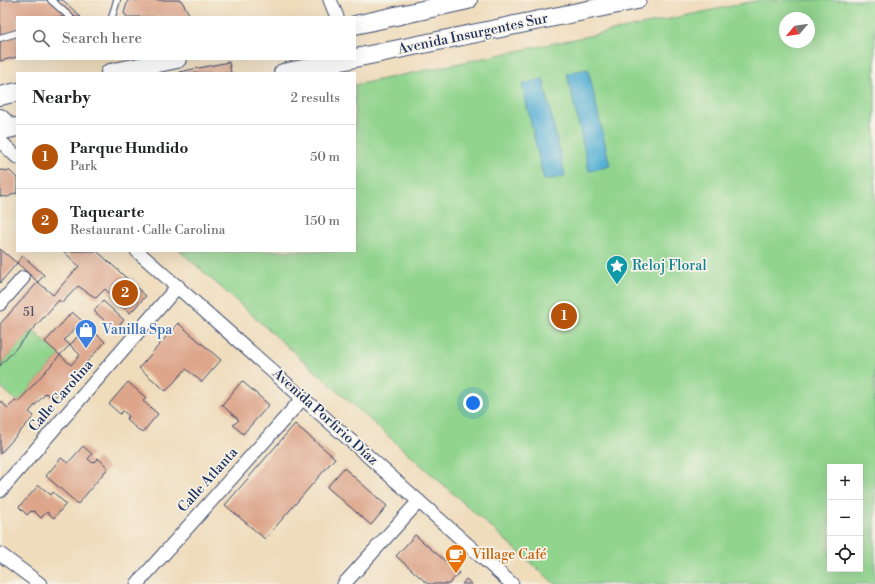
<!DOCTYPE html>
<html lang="en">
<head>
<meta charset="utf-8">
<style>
	body { margin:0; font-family:"Libre Bodoni",serif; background:#f6f6f6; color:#202124 }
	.controls { position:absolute; right:12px; bottom:12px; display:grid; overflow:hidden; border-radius:0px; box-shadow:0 4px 16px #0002 }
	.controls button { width:36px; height:36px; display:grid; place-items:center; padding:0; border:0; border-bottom:1px solid #e0e0e0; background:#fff; color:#202124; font:20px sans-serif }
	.compass { position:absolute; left:779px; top:12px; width:36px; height:36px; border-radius:50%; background:#fff; box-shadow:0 4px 16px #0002; rotate:241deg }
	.you { position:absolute; left:473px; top:403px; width:14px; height:14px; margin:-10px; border:3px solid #fff; border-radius:50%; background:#1a73e8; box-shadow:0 0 0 6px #1a73e833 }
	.badge { display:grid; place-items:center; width:26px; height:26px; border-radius:50%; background:#b45309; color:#fff; font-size:13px; font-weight:700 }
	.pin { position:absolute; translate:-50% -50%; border:2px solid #fff; box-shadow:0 1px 4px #0006 }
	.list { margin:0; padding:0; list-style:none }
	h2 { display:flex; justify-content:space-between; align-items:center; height:52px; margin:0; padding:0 16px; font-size:17px }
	h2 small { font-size:13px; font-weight:400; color:#757577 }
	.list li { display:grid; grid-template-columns:26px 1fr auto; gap:12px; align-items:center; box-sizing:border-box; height:64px; padding:0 16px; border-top:1px solid #e0e0e0 }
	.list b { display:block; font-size:15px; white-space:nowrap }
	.list p { margin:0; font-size:13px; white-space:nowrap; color:#757577 }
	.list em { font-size:13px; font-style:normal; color:#757577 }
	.icon { flex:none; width:22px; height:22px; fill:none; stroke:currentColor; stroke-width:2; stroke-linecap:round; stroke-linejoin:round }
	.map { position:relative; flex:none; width:875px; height:584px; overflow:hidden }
	.search { position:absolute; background:#fff; box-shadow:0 4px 16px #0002; left:16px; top:16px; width:340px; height:44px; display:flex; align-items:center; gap:10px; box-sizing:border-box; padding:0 14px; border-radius:0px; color:#757577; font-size:15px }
	.panel { position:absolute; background:#fff; box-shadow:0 4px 16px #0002; left:16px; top:72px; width:340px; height:180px; border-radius:0px }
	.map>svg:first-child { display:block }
</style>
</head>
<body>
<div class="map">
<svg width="875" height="584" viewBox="0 0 875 584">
	<rect width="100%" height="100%" fill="#f7f3e8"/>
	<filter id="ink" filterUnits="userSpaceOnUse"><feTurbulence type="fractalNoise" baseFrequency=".025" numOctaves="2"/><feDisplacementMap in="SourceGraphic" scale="8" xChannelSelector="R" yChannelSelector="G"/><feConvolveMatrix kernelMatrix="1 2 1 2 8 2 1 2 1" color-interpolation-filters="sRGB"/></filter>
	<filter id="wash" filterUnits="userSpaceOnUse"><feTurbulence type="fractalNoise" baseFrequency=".012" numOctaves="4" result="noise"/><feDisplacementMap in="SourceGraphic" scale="16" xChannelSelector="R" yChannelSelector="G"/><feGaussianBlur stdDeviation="0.9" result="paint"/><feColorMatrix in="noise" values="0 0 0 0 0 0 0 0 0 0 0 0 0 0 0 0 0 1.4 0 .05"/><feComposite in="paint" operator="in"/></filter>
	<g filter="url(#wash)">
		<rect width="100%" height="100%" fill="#efdcbb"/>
		<path fill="#90d48d" stroke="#568276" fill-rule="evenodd" d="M760,0H875V584H555L180,251H355V85ZM785,18H809V42H785ZM830,467H860V569H830Z
			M32,330L60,355L18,402L0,386V366Z"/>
		<path fill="#58b1d5" stroke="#3a709a" d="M588,69L610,166L589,171L567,73Z
			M543,79L565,176L544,180L522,84Z"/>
		<g id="blocks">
			<path fill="#dda58a" d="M0,0H63L81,17H17V57L0,61Z
				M128,0H181L191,17H127L124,13Z
				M229,62L231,73H179V72Z
				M0,170L10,171L17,178V194L15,193L8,197L0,196Z
				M0,249L17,263L0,283Z
				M63,251H97L146,296L130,313L105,289L96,298L78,286L62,303L59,300L0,366V324L38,282L53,295L79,266Z
				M23,256L44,275L38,282L17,263Z
				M103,301L124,320L115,330L94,311Z
				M72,312L82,321L64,340L70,345L60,355L45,342Z
				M178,323L221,360L202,382L186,369L166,391L139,368Z
				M87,326L105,342L53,399L46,393L29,412L34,416L0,454V401L8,408L15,400L18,402L60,355L71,365L80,355L70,345Z
				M242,381L269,405L243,434L233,425L239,420L222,405Z
				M128,382L146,398L143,401L158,414L142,433L126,419L129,416L123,411L120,414L109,404Z
				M295,424L335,458L265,539L225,505Z
				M83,446L92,454L88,459L93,463L98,458L108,468L78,504L46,476L61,458L68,463Z
				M344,468L387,506L371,525L327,487Z
				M39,485L51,495L53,492L66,504L54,518L47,512L41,518L34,511L33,512L31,511L27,515L19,507Z
				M415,535L459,573L449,584H428L396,556Z
				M466,579L472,584H462Z"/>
		</g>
	</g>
	<g filter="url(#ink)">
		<use href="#blocks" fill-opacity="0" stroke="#3b496c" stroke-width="1"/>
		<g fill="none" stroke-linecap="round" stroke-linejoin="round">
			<g stroke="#3b496c" stroke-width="8">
				<path id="service" d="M51,0L70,17
					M112,17L117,0
					M0,38L17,33"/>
			</g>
			<g stroke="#3b496c" stroke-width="15">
				<path id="minor" d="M330,0L337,17
					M0,141L17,157
					M137,251L512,584
					M0,304L23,278
					M0,491L178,286
					M0,554L40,584
					M137,584L303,398
					M344,584L419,501"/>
			</g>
			<g stroke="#3b496c" stroke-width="18">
				<path id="tertiary" d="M0,117L12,128"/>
			</g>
			<g stroke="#3b496c" stroke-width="20">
				<path id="secondary" d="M355,25L468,0
					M355,58L637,0
					M110,73L177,59
					M283,73L351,59
					M0,96L17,92
					M0,131L17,127"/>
			</g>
			<use href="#service" stroke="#fff" stroke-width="6"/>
			<use href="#minor" stroke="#fff" stroke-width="13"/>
			<use href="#tertiary" stroke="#fff" stroke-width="16"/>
			<use href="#secondary" stroke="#fff" stroke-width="18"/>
		</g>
	</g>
	<defs>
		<g id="sight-pin" transform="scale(1.15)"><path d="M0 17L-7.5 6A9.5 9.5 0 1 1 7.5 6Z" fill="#0f9aa8" stroke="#f7f3e8"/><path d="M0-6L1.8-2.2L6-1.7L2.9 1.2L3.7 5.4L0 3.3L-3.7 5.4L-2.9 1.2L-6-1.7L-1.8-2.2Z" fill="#fff"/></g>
		<g id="shop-pin" transform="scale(1.15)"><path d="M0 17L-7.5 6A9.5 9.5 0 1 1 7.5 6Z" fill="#3f7fe0" stroke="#f7f3e8"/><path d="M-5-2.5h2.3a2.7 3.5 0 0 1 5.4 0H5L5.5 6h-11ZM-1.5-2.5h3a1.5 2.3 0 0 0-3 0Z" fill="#fff"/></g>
		<g id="cafe-pin" transform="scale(1.15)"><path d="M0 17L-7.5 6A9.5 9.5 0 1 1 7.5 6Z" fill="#e8710a" stroke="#f7f3e8"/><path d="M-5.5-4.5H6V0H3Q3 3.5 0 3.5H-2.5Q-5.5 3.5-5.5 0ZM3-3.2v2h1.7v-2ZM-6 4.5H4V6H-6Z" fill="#fff"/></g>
	</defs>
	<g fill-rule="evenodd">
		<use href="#sight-pin" x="617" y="266"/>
		<use href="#shop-pin" x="86" y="330"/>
		<use href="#cafe-pin" x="456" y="555"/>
	</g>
	<g text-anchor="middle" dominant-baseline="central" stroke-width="3.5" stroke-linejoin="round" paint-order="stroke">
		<g font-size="12" fill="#4c4c69">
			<text x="29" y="312">51</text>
		</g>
		<g font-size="14" fill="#1b2f5e" stroke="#f7f3e8">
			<text transform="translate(473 34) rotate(-12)">Avenida Insurgentes Sur</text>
			<text transform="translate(61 396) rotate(-49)">Calle Carolina</text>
			<text transform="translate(325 417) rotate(42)">Avenida Porfirio Díaz</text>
			<text transform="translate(208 480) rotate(-48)">Calle Atlanta</text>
		</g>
		<g font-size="14" fill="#0d838f" stroke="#f7f3e8" text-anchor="start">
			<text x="632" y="266">Reloj Floral</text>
		</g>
		<g font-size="14" fill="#366cbe" stroke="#f7f3e8" text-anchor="start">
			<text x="102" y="330">Vanilla Spa</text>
		</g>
		<g font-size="14" fill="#c56008" stroke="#f7f3e8" text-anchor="start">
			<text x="472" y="555">Village Café</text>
		</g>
	</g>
</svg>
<div class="controls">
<button>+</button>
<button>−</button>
<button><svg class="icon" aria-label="locate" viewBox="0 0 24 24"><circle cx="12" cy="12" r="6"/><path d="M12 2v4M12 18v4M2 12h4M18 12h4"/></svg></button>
</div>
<svg class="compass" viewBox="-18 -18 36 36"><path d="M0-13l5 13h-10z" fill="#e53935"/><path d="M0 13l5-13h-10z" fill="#757577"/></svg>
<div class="you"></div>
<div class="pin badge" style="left:564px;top:316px">1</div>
<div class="pin badge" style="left:125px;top:293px">2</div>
<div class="search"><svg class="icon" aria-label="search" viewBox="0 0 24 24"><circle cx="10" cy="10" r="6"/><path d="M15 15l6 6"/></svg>Search here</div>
<section class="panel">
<h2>Nearby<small>2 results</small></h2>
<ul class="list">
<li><span class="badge">1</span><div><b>Parque Hundido</b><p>Park</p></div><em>50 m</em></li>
<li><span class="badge">2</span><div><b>Taquearte</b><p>Restaurant · Calle Carolina</p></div><em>150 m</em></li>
</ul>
</section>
</div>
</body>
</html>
